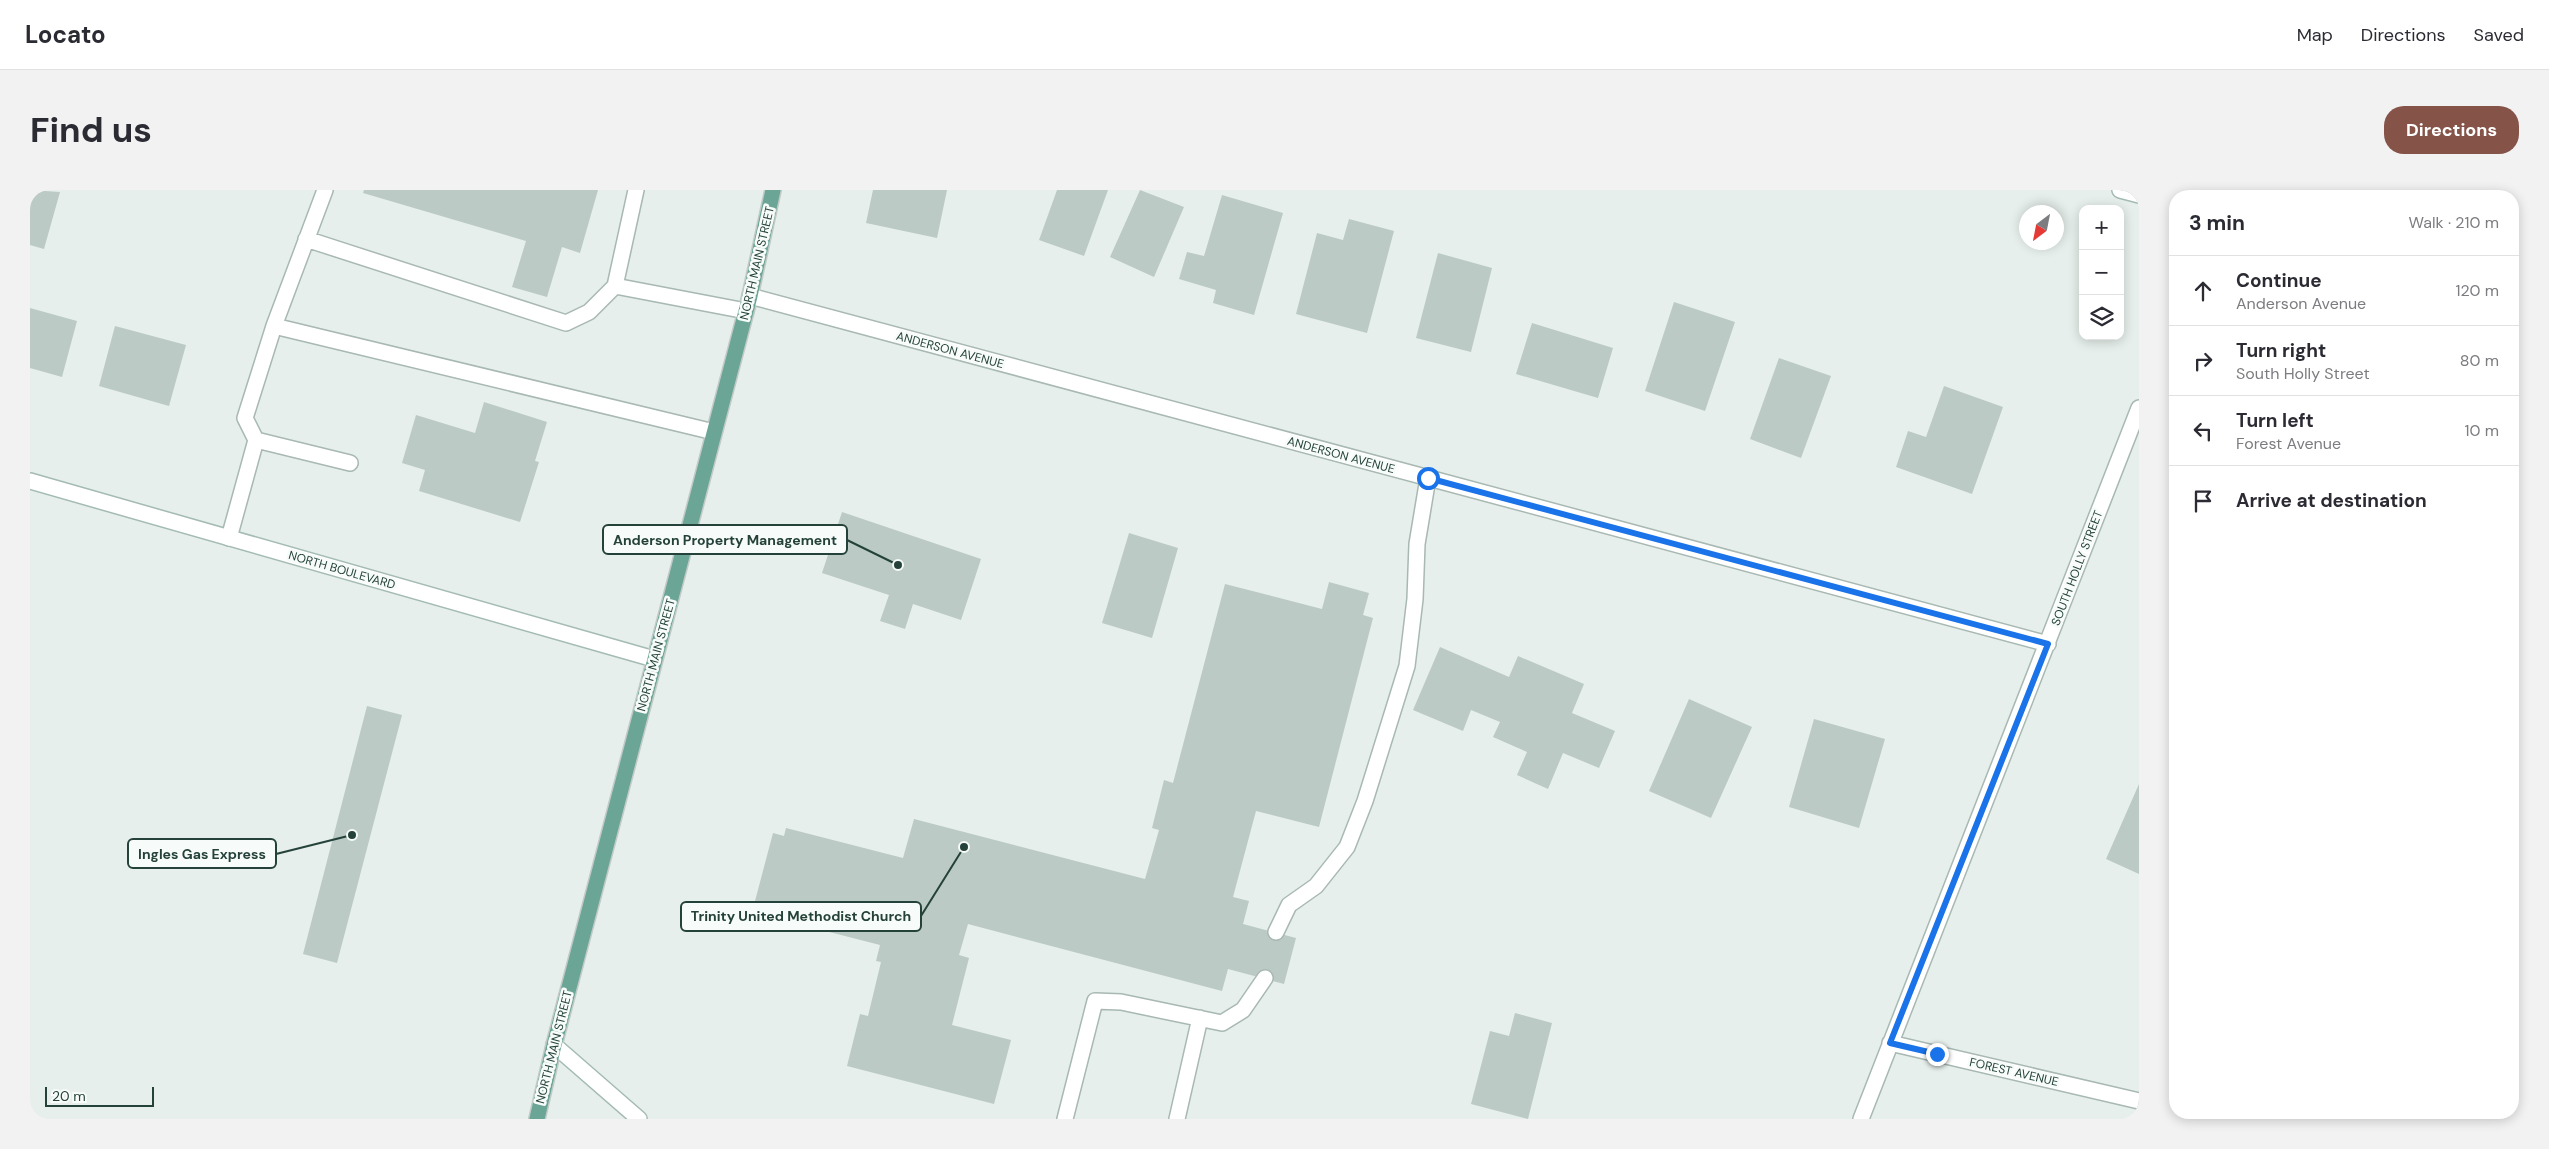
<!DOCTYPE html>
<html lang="en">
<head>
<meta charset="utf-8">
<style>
	body { margin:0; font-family:"DM Sans",sans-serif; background:#f2f2f3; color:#2b2b33 }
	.controls { position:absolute; right:15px; top:15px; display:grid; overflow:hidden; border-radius:10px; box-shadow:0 2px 12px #0003 }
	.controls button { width:45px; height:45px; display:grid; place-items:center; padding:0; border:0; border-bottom:1px solid #e1e1e2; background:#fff; color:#2b2b33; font:25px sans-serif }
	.compass { position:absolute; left:1989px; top:15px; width:45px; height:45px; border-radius:50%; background:#fff; box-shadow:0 2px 12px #0003; rotate:212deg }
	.scale { position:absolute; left:15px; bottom:12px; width:109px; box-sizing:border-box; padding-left:5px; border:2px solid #24423a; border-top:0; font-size:14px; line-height:18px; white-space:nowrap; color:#24423a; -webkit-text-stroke:4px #f7fbf9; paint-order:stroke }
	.stop { position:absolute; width:15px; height:15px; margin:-11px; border:4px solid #1a73e8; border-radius:50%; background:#fff }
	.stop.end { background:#1a73e8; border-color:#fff; box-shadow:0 1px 5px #0008 }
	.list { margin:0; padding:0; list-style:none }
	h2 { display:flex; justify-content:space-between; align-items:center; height:65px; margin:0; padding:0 20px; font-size:21px }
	h2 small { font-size:16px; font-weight:400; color:#7c7c81 }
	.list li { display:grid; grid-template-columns:32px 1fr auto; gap:15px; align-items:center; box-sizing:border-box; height:70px; padding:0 20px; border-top:1px solid #e1e1e2 }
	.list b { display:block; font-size:19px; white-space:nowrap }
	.list p { margin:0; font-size:16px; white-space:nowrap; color:#7c7c81 }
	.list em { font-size:16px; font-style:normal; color:#7c7c81 }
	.icon { flex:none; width:28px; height:28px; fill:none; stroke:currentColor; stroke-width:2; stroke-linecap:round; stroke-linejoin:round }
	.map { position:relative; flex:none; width:2109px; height:929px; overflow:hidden; border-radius:20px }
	header { display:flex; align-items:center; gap:30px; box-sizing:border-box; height:70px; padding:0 25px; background:#fff; border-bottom:1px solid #e1e1e2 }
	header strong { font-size:24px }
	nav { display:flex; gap:28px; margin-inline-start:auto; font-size:18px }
	.intro { display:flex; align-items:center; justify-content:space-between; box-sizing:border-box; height:120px; padding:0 30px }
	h1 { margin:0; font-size:35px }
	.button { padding:12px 22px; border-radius:20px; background:#855347; color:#fff; font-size:18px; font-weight:700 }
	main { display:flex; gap:30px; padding:0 30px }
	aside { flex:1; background:#fff; border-radius:20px; box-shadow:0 2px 12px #0003 }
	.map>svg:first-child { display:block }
</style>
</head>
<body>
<header>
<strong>Locato</strong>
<nav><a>Map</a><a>Directions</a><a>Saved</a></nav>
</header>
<div class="intro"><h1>Find us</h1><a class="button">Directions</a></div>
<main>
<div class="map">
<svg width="2109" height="929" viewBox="0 0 2109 929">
	<rect width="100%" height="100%" fill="#e6efeb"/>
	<path fill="#bbcac4" d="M0,0L30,2L14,59L0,55Z
		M334,0H568L550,63L532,57L517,107L482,97L496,51L333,3Z
		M843,0H917L907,48L836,33Z
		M1027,0H1078L1054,66L1009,50Z
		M1110,0L1154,17L1124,87L1080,67Z
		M1192,5L1253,23L1224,125L1183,113L1186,100L1149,89L1157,62L1174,66Z
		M1319,29L1364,41L1337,143L1266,124L1287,43L1313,50Z
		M1408,63L1462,78L1441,162L1386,148Z
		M1644,112L1705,132L1675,221L1615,201Z
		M0,118L47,131L32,187L0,178Z
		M1502,133L1583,158L1568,208L1486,184Z
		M85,136L156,155L139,216L69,196Z
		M1749,168L1801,186L1771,268L1720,249Z
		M1914,196L1973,217L1942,304L1866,277L1878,241L1896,247Z
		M454,212L517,232L505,271L509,272L490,332L389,301L395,280L372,273L386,225L445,243Z
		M812,322L951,369L931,430L883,414L875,439L850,431L859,405L792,383Z
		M1099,343L1148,358L1122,448L1072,433Z
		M1299,392L1339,403L1333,425L1343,428L1289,637L1226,621L1203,707L1219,711L1213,734L1266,748L1254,794L1198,779L1192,801L938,734L929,765L939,768L922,835L981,850L964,914L817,876L830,824L838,826L851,772L846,771L850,755L733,725L736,714L725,711L743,643L754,646L756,638L873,668L884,629L1115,689L1129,640L1122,638L1134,590L1143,593L1195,394L1292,419Z
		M1410,457L1479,487L1488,466L1554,494L1542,523L1585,541L1569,578L1533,563L1518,599L1487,585L1497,562L1463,547L1470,532L1441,520L1433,541L1383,520Z
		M1659,509L1722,537L1681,628L1619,601Z
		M337,516L372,525L307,773L273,764Z
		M1784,529L1855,549L1829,638L1759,617Z
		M2109,594V684L2076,669Z
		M1485,823L1522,833L1498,929L1441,914L1460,841L1479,846Z"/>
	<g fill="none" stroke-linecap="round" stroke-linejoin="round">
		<g stroke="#a8b8b2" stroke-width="18">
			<path id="lane" d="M606,0L585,96L716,121
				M276,49L536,133L559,122L585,96
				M244,136L684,242
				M226,250L215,228L244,136L295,0
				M199,348L226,250L320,273
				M1246,742L1259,715L1286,696L1317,657L1335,611L1377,476L1385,409L1387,354L1398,288
				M1035,929L1065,811L1091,812L1192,833L1213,820L1235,788
				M1147,929L1170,828"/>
		</g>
		<g stroke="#a8b8b2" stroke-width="18">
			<path id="street" d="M720,106L2018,454
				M1860,853L2109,911
				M1831,929L2109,218"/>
		</g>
		<g stroke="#a4bbb3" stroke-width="18">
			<path id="secondary" d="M2090,0L2109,5
				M0,291L624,469
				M524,855L609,929"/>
		</g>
		<g stroke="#c2cac8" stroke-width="18">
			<path id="primary" d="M507,929L524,855L720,106L743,0"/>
		</g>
		<use href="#lane" stroke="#fff" stroke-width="15"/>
		<use href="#street" stroke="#fff" stroke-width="15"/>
		<use href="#secondary" stroke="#fff" stroke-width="15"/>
		<use href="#primary" stroke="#6aa596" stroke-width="15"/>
	</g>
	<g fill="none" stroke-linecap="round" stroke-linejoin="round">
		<path stroke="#1a73e8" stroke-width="6" d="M1398,288L2018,454L1860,853L1907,864"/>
	</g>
	<g text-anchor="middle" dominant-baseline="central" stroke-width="5" stroke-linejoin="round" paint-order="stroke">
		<g font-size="12" fill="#24423a" stroke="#f7fbf9">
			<text transform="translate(727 73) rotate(-77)">NORTH MAIN STREET</text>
			<text transform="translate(920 160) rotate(15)">ANDERSON AVENUE</text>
			<text transform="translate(1311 265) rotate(15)">ANDERSON AVENUE</text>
			<text transform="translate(2047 378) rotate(-69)">SOUTH HOLLY STREET</text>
			<text transform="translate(312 380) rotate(16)">NORTH BOULEVARD</text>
			<text transform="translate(626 465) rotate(-75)">NORTH MAIN STREET</text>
			<text transform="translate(524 857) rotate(-76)">NORTH MAIN STREET</text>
			<text transform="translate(1984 882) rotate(13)">FOREST AVENUE</text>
		</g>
	</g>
	<path fill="none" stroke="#24423a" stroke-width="2" d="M868 375L817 350M322 645L246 664M934 657L891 726"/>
	<g fill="#24423a" stroke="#f7fbf9" stroke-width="2">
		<circle cx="868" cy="375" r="5"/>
		<circle cx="322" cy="645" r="5"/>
		<circle cx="934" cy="657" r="5"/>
	</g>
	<g fill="#f7fbf9" stroke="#24423a" stroke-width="2">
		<rect x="573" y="335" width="244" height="29" rx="5"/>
		<rect x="98" y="649" width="148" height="29" rx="5"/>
		<rect x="651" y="712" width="240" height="29" rx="5"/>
	</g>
	<g font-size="14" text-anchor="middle" font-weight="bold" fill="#24423a">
		<text x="695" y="355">Anderson Property Management</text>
		<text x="172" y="669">Ingles Gas Express</text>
		<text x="771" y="731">Trinity United Methodist Church</text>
	</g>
</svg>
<div class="controls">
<button>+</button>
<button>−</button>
<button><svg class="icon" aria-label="layers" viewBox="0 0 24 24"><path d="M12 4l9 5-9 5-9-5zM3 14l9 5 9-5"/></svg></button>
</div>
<svg class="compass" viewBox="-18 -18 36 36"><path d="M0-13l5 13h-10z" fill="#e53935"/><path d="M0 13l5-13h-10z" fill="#7c7c81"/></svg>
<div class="scale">20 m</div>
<div class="stop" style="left:1398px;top:288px"></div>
<div class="stop end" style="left:1907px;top:864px"></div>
</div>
<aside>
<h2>3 min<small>Walk · 210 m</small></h2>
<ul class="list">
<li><svg class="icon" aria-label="ahead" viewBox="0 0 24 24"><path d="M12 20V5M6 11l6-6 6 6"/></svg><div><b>Continue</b><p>Anderson Avenue</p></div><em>120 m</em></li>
<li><svg class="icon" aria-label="right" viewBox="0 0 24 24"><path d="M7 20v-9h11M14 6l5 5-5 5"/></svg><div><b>Turn right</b><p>South Holly Street</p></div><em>80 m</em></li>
<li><svg class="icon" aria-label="left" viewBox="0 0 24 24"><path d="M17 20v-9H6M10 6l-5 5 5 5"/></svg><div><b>Turn left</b><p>Forest Avenue</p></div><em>10 m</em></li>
<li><svg class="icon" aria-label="arrive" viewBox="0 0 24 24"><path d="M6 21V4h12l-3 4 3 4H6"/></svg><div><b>Arrive at destination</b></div></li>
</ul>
</aside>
</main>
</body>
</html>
